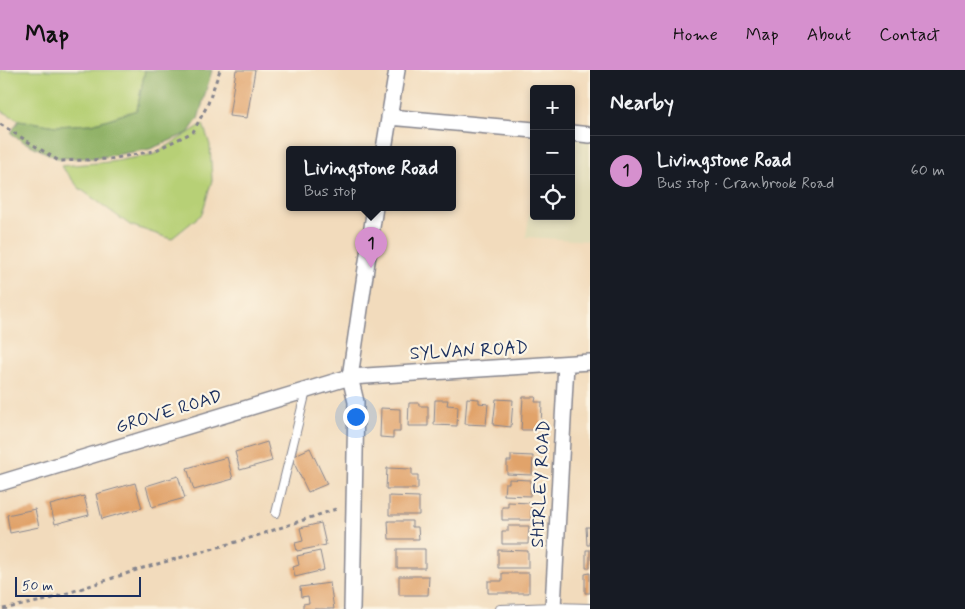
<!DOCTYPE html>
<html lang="en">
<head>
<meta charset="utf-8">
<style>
	body { margin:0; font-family:Mynerve,sans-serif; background:#20242c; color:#f1f3f6 }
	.controls { position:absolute; right:15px; top:15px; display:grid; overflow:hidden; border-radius:5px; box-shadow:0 2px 8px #0003 }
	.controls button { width:45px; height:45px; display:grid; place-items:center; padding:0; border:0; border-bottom:1px solid #363941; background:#171b24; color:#f1f3f6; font:25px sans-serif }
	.scale { position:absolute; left:15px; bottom:12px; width:126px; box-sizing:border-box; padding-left:5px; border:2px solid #1b2f5e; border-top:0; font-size:14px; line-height:18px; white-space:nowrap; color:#1b2f5e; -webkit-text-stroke:4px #fcf5e5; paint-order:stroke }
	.you { position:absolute; left:355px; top:346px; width:18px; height:18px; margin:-12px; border:4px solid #fff; border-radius:50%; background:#1a73e8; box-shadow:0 0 0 8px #1a73e833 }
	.badge { display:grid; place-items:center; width:32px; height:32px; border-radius:50%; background:#d690ce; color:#111; font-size:16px; font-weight:700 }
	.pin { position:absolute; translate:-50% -41px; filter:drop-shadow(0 1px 2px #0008) }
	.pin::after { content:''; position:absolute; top:26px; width:18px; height:15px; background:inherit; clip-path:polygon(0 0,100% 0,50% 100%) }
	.popup { position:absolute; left:286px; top:76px; width:170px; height:65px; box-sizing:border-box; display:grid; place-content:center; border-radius:5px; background:#171b24; filter:drop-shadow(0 1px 4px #0005); font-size:16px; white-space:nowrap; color:#9ea1a6 }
	.popup b { font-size:19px; color:#f1f3f6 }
	.popup::after { content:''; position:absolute; left:50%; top:100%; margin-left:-10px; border:10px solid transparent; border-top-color:#171b24 }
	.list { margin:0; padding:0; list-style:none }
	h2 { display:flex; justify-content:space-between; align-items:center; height:65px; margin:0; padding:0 20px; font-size:21px }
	h2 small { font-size:16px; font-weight:400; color:#9ea1a6 }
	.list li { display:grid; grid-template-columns:32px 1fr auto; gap:15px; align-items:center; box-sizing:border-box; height:70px; padding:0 20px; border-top:1px solid #363941 }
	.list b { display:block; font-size:19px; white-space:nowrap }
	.list p { margin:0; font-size:16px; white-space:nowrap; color:#9ea1a6 }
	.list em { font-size:16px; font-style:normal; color:#9ea1a6 }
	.icon { flex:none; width:28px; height:28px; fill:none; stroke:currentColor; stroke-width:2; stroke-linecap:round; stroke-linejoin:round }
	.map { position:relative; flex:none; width:590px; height:539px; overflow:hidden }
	header { display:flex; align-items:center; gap:30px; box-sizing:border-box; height:70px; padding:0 25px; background:#d690ce; color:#111 }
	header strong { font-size:24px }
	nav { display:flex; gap:28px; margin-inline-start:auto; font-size:18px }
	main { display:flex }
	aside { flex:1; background:#171b24 }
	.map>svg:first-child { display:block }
</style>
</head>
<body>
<header>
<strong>Map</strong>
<nav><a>Home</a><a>Map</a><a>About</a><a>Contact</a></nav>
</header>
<main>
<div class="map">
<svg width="590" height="539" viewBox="0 0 590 539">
	<rect width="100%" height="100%" fill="#fcf5e5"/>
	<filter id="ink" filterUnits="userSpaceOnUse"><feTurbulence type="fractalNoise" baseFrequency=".02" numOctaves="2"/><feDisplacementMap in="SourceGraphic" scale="10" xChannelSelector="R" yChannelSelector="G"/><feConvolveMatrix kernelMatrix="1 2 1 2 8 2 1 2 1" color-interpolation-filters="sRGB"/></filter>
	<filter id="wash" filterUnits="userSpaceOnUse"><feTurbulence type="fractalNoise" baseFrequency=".0096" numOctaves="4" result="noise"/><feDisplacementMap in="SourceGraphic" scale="20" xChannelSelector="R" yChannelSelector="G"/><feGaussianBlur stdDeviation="1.12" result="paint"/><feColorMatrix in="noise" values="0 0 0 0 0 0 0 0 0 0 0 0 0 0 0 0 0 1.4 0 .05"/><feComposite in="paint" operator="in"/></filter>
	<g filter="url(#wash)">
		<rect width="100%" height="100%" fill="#f2dbbc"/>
		<path fill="#e1dcba" d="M571,63L590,65V171L526,167L534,111V146H571Z"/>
		<path fill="#b7d076" stroke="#69806a" d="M0,0H145L137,40L92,54L56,56L19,50L0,40Z
			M203,54L210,75L212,110L202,144L171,169L130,155L79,118L61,96L110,92L155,84Z"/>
		<path fill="#91b267" stroke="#567062" d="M145,0H212L198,49L188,63L150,79L97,88H57L22,71L11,63L19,50L56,56L92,54L137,40Z"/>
		<g id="blocks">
			<path fill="#e1a36a" d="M236,0H255L247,48L229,46Z
				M523,327H536L535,332H542L541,360H521Z
				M467,328L479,329V333L488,334L486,355L465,354Z
				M496,329L513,330L511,357L493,355Z
				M435,330H448L447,335L458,336L457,356L434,355Z
				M409,333H419V336H428V356H408Z
				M381,338L400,339V362H393V368L380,367Z
				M267,372L272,391L240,400L235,382Z
				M310,378L327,414L308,422L291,387Z
				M511,385L533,386L532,405L507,404V391H511Z
				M227,387L233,409L194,420L187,398Z
				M387,398L412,399V405H418V419H386Z
				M178,406L185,428L152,437L146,416Z
				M509,409L531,410L530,426L504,425L505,413H509Z
				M135,413L142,438L102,449L96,424Z
				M84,426L89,445L55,454L50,435Z
				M389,426L419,427V445H389Z
				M508,432L531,433V450H502V437H508Z
				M35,439L39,457L10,463L7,445Z
				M388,451H412V457H418L419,469H389Z
				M321,453L326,475L297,481L295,473L303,471L300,458Z
				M508,456H529L528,474H502V461H508Z
				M586,457H590V475H587Z
				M397,479H425V498H397Z
				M498,480L528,481V498H498Z
				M586,480H590V498H586Z
				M320,481L324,500L295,507L293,497L299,495L297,486Z
				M502,503H529V523H488V511H502Z
				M590,503V523H585V504Z
				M399,506H429L428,525H399Z
				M330,513L334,539H303V534L309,533L308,526L301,527L300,517Z"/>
		</g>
	</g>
	<g filter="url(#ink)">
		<use href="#blocks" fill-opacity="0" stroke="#86858d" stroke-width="1"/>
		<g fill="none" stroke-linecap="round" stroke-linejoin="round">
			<g stroke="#86858d" stroke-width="10">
				<path id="lane" d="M276,443L306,321
					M500,539L553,537L590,538"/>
			</g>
			<g stroke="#86858d" stroke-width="18">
				<path id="street" d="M389,47L534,60
					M571,63L590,65
					M384,79L397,0
					M0,413L350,307L590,292
					M553,537L566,294
					M352,539L356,332L350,307L375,137"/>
			</g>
			<path stroke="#86858d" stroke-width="3" stroke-dasharray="4 4" stroke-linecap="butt" d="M0,54L59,91L110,89L154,81L193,62L207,36L220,0
				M3,539L47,530L143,498L247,469L339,438"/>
			<use href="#lane" stroke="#fff" stroke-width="8"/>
			<use href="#street" stroke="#fff" stroke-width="15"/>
		</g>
	</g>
	<g text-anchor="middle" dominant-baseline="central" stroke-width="4.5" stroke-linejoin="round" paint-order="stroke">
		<g font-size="18" fill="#1b2f5e" stroke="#fcf5e5">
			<text transform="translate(469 281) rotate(-3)">SYLVAN ROAD</text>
			<text transform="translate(169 342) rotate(-17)">GROVE ROAD</text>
			<text transform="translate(541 414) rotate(-87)">SHIRLEY ROAD</text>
		</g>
	</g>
</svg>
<div class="controls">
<button>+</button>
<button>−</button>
<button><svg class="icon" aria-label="locate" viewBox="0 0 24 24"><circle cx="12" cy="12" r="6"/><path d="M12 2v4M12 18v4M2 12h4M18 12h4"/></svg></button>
</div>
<div class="scale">50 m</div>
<div class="you"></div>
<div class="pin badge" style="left:371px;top:198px">1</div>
<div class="popup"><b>Livingstone Road</b>Bus stop</div>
</div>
<aside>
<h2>Nearby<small></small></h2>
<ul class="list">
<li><span class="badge">1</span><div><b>Livingstone Road</b><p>Bus stop · Cranbrook Road</p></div><em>60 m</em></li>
</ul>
</aside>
</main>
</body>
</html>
